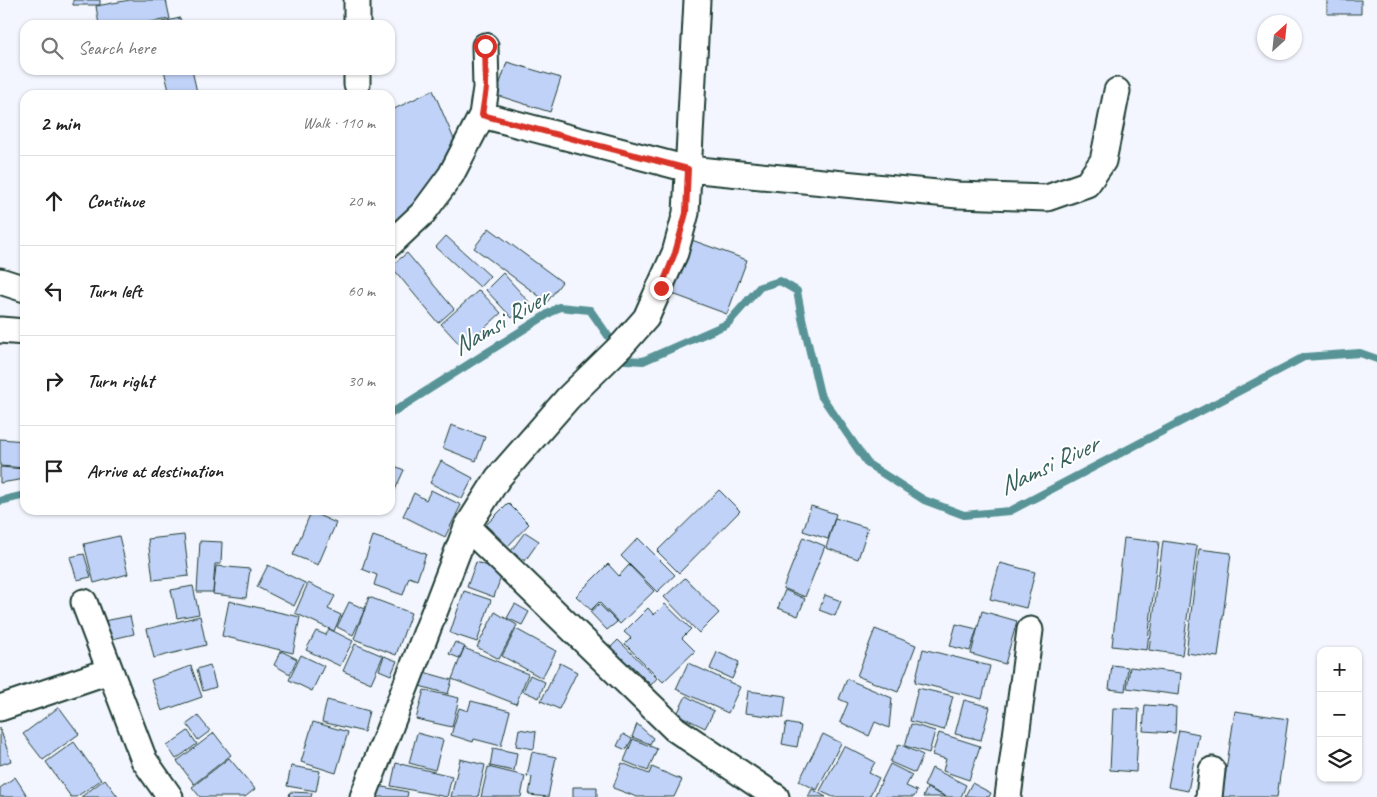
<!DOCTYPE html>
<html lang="en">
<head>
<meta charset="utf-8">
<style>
	body { margin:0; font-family:Caveat,sans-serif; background:#f2f2f2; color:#222 }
	.controls { position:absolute; right:15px; bottom:15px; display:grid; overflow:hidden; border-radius:10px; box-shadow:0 1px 4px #0004 }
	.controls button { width:45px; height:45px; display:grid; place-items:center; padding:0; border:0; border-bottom:1px solid #e0e0e0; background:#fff; color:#222; font:25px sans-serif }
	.compass { position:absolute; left:1257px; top:15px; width:45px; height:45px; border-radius:50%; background:#fff; box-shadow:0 1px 4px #0004; rotate:27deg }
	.stop { position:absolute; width:15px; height:15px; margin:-11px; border:4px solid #d93025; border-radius:50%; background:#fff }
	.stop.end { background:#d93025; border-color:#fff; box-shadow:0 1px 5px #0008 }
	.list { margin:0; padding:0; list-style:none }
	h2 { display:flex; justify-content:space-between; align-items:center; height:65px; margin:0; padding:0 20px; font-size:21px }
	h2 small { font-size:16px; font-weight:400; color:#767676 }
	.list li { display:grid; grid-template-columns:32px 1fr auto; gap:15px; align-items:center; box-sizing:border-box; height:90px; padding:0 20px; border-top:1px solid #e0e0e0 }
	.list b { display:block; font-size:19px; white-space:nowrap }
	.list em { font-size:16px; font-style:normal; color:#767676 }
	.icon { flex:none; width:28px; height:28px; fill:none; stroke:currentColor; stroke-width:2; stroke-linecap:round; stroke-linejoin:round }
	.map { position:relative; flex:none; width:1377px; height:797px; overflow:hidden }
	.search { position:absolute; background:#fff; box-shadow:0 1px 4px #0004; left:20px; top:20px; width:375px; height:55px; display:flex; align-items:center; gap:12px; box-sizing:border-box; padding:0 18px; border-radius:15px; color:#767676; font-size:19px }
	.panel { position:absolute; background:#fff; box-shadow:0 1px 4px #0004; left:20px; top:90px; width:375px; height:425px; border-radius:15px }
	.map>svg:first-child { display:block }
</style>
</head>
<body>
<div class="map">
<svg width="1377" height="797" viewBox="0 0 1377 797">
	<rect width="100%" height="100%" fill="#f3f6fe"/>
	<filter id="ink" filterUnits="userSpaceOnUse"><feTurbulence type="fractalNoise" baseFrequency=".02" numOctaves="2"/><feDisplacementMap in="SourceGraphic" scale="10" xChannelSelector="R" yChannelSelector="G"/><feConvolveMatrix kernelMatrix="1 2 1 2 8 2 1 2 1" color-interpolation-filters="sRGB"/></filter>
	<g filter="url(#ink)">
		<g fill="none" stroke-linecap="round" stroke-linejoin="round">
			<path stroke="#589497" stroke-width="8" d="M390,414L559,307L590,310L625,360L643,361L727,324L760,287L780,281L797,291L802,318L820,394L868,464L924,500L964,515L1010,511L1304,357L1360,353L1377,359
				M0,501L25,495"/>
		</g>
		<path fill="#c1d2f8" stroke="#1f3d34" d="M73,0H100V5H73Z
			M130,0H166L170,19L131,25H99L96,6Z
			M1327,0H1361V14H1327Z
			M180,18L182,25H154V24Z
			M507,62L561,78L550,112L496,95Z
			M164,70H192L197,92L184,95H170Z
			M433,90L459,151L435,192L390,230V111Z
			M489,228L562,282L547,302L474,248Z
			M446,236L490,276L480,287L436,247Z
			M689,239L747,260L727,314L670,293Z
			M407,253L454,309L438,323L391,266Z
			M503,273L529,302L512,318L486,290Z
			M479,290L501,313L463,348L441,324Z
			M451,425L485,437L476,461L443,448Z
			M0,439L25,441V468L0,466Z
			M441,461L473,478L462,499L430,483Z
			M390,464L404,470L390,501Z
			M0,467L25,469V479L0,483Z
			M431,490L461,505L445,537L403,516L414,493L426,500Z
			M719,490L740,511L679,573L657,551Z
			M508,503L529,524L508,546L486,525Z
			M811,506L836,514L828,539L803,531Z
			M311,512L336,523L318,565L293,555Z
			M835,518L868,528L858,559L826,548Z
			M525,532L539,541L525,561L511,551Z
			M184,535L189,576L153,580L148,539Z
			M119,536L128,574L94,583L84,544Z
			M373,536L426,554L417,580L409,577L403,595L374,585L377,575L362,569Z
			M803,537L825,546L805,597L783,588Z
			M638,538L675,575L657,592L621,556Z
			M1124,538L1159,542L1147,650L1112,646Z
			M200,541L222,542L221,564H215L213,592H197Z
			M1163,541L1197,546L1182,655L1149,650Z
			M1199,549L1231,553L1218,657L1186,653Z
			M84,554L91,577L77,580L70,557Z
			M476,562L503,571L494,597L467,587Z
			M1000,563L1035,572L1026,608L990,599Z
			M608,564L619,576L629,565L654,591L620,624L599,602L591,610L576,596Z
			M268,565L305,583L294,606L257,587Z
			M216,566L250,569L246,598L213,594Z
			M685,578L719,613L699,633L664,597Z
			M308,583L335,596L328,609L341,615L334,631L295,613Z
			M193,586L199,614L177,618L171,590Z
			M785,590L805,599L798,616L778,608Z
			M464,591L491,600L477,642L450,633Z
			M825,595L841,601L835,616L819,610Z
			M369,597L411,613L396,655L354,639Z
			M229,601L300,617L293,653L222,636Z
			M349,602L365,609L353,635L337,627Z
			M515,604L529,612L522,625L507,618Z
			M599,604L617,622L607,630L590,612Z
			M665,604L691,629L682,638L695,651L663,682L625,644L631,638L624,632L648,608L654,615Z
			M982,611L1017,621L1005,664L971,654Z
			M495,612L517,625L499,659L477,647Z
			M130,616L134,634L108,640L104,621Z
			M200,616L206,645L154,658L147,629Z
			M956,624L977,629L970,651L950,646Z
			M329,629L353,641L340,666L306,650L316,631L326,635Z
			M516,629L556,651L542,678L502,656Z
			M875,629L916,645L898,692L857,676Z
			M618,640L657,678L651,685L629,663L618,674L601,657Z
			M455,642L465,647L459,658L449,654Z
			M355,644L383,656L371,683L343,671Z
			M464,648L528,674L516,704L452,679Z
			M923,649L990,666L982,699L915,682Z
			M281,651L297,659L290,674L274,665Z
			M717,652L739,662L732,679L710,669Z
			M301,655L324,666L312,691L289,680Z
			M384,656L397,661L391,675L379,670Z
			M560,663L577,672L559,709L541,701Z
			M688,663L740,687L728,713L676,689Z
			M210,665L216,687L203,691L197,669Z
			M1112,665L1128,667L1125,691L1109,689Z
			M191,666L202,697L162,711L151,680Z
			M1130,667L1181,673L1179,695L1127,688Z
			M420,671L452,680L448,694L416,685Z
			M530,675L545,682L539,698L523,691Z
			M847,679L892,698L889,728L875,722L869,736L840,722L848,703L839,699Z
			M918,688L953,696L944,730L910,721Z
			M424,690L459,698L452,727L416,719Z
			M748,691L786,696L783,718L745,713Z
			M686,696L714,711L705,728L677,714Z
			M327,700L369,711L364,732L322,722Z
			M964,700L990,707L981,740L955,734Z
			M471,701L510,711L501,746L474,739L473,742L451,735L459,708L468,711Z
			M1145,705L1176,707L1175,733L1143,731Z
			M59,707L79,734L43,760L23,734Z
			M1113,708L1139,709L1136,772L1110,770Z
			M1235,711L1288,719L1277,797H1222Z
			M198,716L210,731L198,740L187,724Z
			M313,722L348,732L336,773L301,762Z
			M786,723L801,726L797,747L782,744Z
			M637,724L653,738L650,744L632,737Z
			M911,724L935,731L929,753L905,746Z
			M0,728L11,761L0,765Z
			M519,729L536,732L534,749L516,746Z
			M1179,730L1199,734L1188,791L1168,787Z
			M188,731L197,744L176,759L167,746Z
			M214,733L231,755L194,784L177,761Z
			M417,733L443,740L435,770L409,763Z
			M939,733L980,746L969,780L943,771L946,759L932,755Z
			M623,734L632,739L626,750L617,746Z
			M823,734L841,743L817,790L799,781Z
			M633,739L657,749L648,771L624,761Z
			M74,742L101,780L76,797H71L46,762Z
			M899,744L923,755L915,773L890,762Z
			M844,746L875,762L869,773L879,778L869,797H833L820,791Z
			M493,748L517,753L514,771L490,766Z
			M532,752L556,757L548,797L529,795L532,777L527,776Z
			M229,758L255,789L245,797H200L192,787Z
			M460,759L485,765L478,797H451Z
			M396,763L452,776L447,797L391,786Z
			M622,763L649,774L652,767L682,780L674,797H637L613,788Z
			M890,764L912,775L906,786L917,791L914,797H874Z
			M291,766L320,771L316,791L287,786Z
			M488,767L525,776L521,797H481Z
			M932,768L966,785L961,797H947L924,786Z
			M15,777L28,797H0V788Z
			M105,779L118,797H81Z
			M972,783L991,793L989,797L965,796Z
			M378,786L408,792L407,797H376Z
			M573,787H597V797H573Z
			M927,788L946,797H923Z
			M812,789L826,797H808Z
			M290,792L312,793L311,797H289Z"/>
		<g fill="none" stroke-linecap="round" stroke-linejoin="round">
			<g stroke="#1f3d34" stroke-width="29">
				<path id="minor" d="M357,0V25
					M357,70V84
					M482,115L688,169L958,195L1047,198L1087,184L1103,161L1117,91
					M390,244L423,213L451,175L482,115L486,88L485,46
					M0,281L25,289
					M0,330L25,332
					M467,527L675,729L776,797
					M84,602L144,760L170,797
					M0,708L109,671
					M363,797L467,527L498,478L568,398L623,344L646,318L675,253L686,213L697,0
					M1008,797L1030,630
					M1209,797L1212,770"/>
			</g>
			<use href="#minor" stroke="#fff" stroke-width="25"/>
		</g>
	</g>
	<g fill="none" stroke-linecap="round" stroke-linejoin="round" filter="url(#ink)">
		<path stroke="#d93025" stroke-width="6" d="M485,46L486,88L482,115L688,169L686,213L675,253L661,288"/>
	</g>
	<g text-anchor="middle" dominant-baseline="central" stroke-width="4" stroke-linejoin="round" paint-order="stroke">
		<g font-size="26" font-style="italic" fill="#37615d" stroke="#fff">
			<text transform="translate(500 322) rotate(-30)">Namsi River</text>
			<text transform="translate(1048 465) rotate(-25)">Namsi River</text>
		</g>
	</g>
</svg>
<div class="controls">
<button>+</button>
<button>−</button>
<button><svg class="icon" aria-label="layers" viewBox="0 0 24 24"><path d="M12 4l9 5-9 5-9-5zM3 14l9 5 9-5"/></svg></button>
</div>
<svg class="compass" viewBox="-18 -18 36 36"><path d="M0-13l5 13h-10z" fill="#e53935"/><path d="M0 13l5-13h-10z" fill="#767676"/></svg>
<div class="stop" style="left:485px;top:46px"></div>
<div class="stop end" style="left:661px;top:288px"></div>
<div class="search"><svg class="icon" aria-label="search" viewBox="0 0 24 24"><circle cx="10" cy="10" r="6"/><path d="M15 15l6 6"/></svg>Search here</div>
<section class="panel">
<h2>2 min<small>Walk · 110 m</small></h2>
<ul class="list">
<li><svg class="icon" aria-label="ahead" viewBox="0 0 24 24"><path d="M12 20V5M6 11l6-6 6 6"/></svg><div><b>Continue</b></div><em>20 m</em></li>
<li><svg class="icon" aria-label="left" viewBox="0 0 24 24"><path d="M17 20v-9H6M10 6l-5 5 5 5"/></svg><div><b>Turn left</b></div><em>60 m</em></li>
<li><svg class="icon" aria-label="right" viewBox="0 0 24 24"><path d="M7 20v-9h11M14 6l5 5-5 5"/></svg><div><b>Turn right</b></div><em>30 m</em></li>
<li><svg class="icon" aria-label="arrive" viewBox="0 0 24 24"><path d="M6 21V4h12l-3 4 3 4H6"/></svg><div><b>Arrive at destination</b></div></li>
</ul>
</section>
</div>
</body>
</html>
